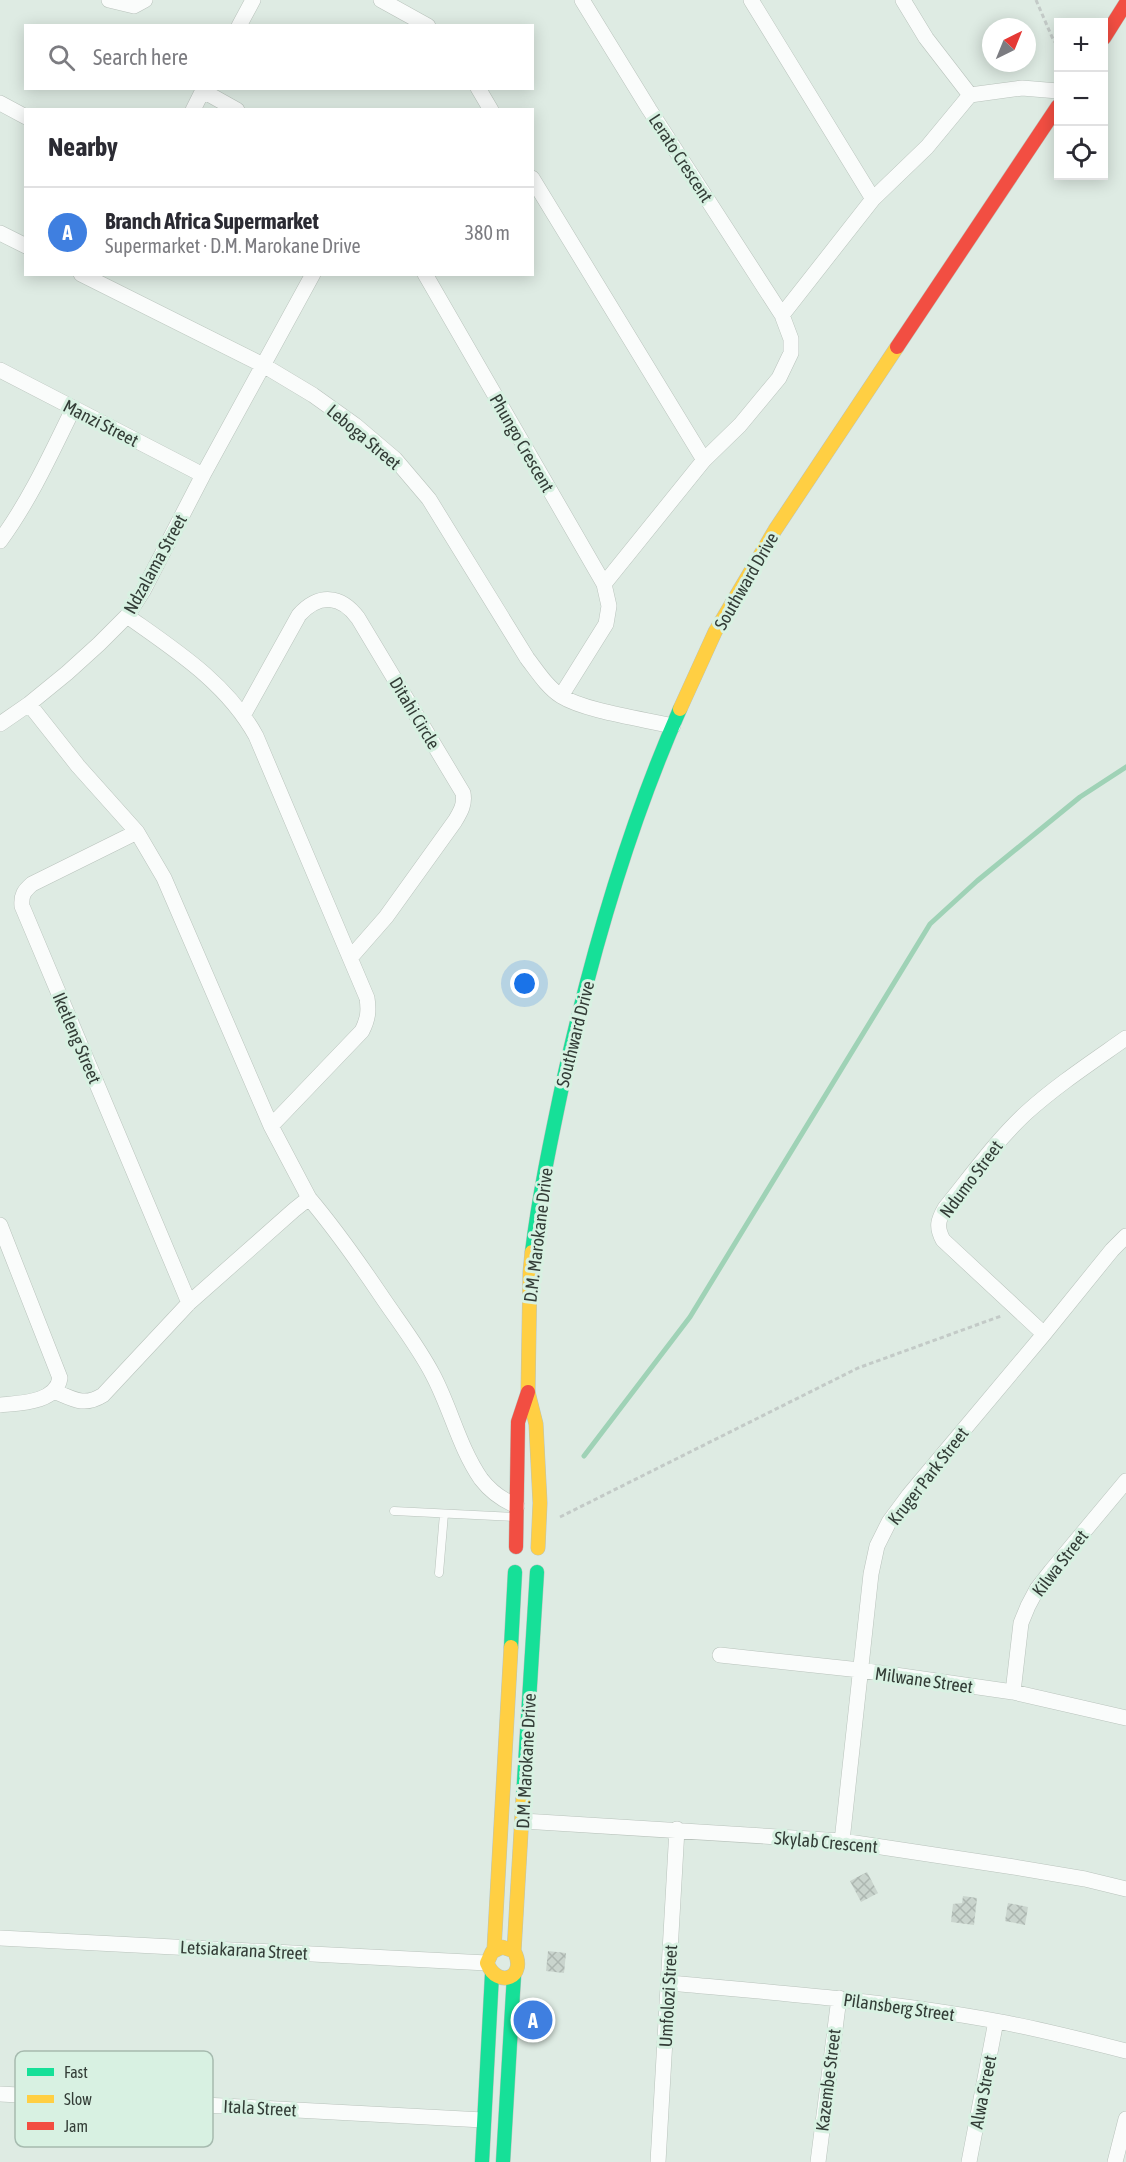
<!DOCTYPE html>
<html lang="en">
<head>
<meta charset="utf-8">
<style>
	body { margin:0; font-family:"Asap Condensed",sans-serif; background:#f2f2f3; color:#2b2b33 }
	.controls { position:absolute; right:18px; top:18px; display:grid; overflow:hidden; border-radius:0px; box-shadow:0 3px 15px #0003 }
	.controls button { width:54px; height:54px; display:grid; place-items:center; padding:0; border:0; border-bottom:2px solid #e1e1e2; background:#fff; color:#2b2b33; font:30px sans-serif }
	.compass { position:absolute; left:982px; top:18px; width:54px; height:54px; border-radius:50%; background:#fff; box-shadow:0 3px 15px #0003; rotate:43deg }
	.you { position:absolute; left:525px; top:984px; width:21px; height:21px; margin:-15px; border:4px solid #fff; border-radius:50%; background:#1a73e8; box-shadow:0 0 0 9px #1a73e833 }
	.badge { display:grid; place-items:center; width:39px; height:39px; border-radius:50%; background:#b45309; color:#fff; font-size:20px; font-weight:700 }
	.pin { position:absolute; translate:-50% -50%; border:3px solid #fff; box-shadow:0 2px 6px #0006 }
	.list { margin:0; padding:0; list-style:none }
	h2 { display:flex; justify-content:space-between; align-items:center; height:78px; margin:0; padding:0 24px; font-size:26px }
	h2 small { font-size:20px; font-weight:400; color:#7c7c81 }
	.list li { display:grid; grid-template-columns:39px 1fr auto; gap:18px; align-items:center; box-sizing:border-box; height:90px; padding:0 24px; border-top:2px solid #e1e1e2 }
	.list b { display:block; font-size:22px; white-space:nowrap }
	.list p { margin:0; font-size:20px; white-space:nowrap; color:#7c7c81 }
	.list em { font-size:20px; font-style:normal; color:#7c7c81 }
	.icon { flex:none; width:33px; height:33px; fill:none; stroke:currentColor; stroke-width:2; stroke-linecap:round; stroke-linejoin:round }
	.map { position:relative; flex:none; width:1126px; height:2162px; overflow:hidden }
	.search { position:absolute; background:#fff; box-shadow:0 3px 15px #0003; left:24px; top:24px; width:510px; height:66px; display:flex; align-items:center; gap:15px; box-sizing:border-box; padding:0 21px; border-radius:0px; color:#7c7c81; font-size:22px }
	.panel { position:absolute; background:#fff; box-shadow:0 3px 15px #0003; left:24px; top:108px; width:510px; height:168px; border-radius:0px }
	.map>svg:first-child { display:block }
</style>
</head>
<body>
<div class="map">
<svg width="1126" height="2162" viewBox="0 0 1126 2162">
	<defs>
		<pattern id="building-cross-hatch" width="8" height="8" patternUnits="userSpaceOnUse" patternTransform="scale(1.5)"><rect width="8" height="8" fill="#c9d4cd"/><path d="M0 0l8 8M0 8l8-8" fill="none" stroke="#adb7b1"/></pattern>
	</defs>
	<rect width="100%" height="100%" fill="#deebe3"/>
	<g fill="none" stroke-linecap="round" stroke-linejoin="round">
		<path stroke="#9fd2b6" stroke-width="5" d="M584,1456L690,1317L930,924L977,881L1080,797L1126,767"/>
	</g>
	<path fill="url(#building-cross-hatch)" d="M867,1872L878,1893L861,1902L850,1881Z
		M963,1896L977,1898L974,1925L951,1922L953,1904L962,1903Z
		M1008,1903L1028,1907L1025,1925L1005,1921Z
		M548,1951L566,1953L564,1973L546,1971Z"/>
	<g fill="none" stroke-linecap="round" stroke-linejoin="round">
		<g stroke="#b9c3bc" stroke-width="9">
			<path id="lane" d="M394,1511L515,1517
				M439,1573L444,1514"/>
		</g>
		<g stroke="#b9c3bc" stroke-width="16">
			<path id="street" d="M109,0L134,6L145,0
				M381,0L428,26
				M582,0L649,109L782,315L791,339V353L779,378L740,425L704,460L604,584
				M751,0L873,199
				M903,0L926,38L970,95
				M239,26L253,0
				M478,88L491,110
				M203,91L237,110
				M0,103L26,117
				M193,110L204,88
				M532,178L704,460
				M0,233L26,246
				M81,274L263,365L313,395L355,425L395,459L429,499L527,658C537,671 547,687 561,696C585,711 643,719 673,726
				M425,274L604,584L609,606L606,624L561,696
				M782,315L873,199L927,147L970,95L1022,88L1058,91
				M0,370L203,475
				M0,541C30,500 51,454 73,409
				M127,616C175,650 227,683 256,736L367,998C369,1011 368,1019 362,1031L271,1126
				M29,704L78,766L137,832L164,878L271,1126L309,1198L294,1210L189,1303L103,1395C84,1407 73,1399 54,1391
				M244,714L299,615C319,593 341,595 358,618L463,793C465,804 461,811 455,821L386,917L351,957
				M0,724L29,704L67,673L99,644L127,616L143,591L203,475L313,274
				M137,832L32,884C24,891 21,895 22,906L189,1303
				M309,1198C336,1230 357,1260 380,1294C398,1321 418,1346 433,1375C451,1409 459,1447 481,1479C491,1492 502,1500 517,1506
				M0,1225L60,1378C56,1403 20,1403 0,1405
				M1044,1334L943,1240C936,1227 938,1220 945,1208C971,1176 996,1141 1026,1113C1057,1085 1092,1062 1126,1038
				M720,1655L860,1670L1013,1692L1126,1718
				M1013,1692L1021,1623L1028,1606L1037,1589L1051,1571L1126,1481
				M523,1821L842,1841L1014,1867L1085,1879L1126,1889
				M842,1841L871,1574L877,1546L889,1522L909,1495L1044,1334L1112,1250L1126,1236
				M0,1938L487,1963
				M669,1983C778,1993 888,2001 996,2021C1040,2029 1083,2040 1126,2051
				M0,2094L483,2120
				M658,2162L677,1829
				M818,2162L839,1998
				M969,2162L996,2021
				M1115,2162L1126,2119"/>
		</g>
		<g stroke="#b9c3bc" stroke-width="15">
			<path id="fast" d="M532,1252C539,1195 551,1139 563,1082C591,955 627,829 680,709
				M511,1647L515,1572
				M523,1798L537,1572
				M482,2162L492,1974
				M503,2162L514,1975"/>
		</g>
		<g stroke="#b9c3bc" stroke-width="15">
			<path id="slow" d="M680,709L715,632L775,530L897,347
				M532,1252L530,1272L528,1392L536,1424L540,1503L538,1548
				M494,1950L511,1647
				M514,1951L502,1947L492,1952L487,1963C498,1990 528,1977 514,1951L523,1798"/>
		</g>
		<g stroke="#b9c3bc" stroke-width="15">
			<path id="jam" d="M1104,38L1126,3
				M897,347L1058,106
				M516,1547L518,1422L528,1392"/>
		</g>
		<path stroke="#c3cac7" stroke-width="3" stroke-dasharray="4.5 3" stroke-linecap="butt" d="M1036,0L1052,37L1058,47
			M560,1517L858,1368L1001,1316"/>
		<use href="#lane" stroke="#fafcfb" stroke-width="8"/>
		<use href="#street" stroke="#fafcfb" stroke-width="15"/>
		<use href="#fast" stroke="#16e098" stroke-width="14"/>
		<use href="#slow" stroke="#ffcf43" stroke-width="14"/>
		<use href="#jam" stroke="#f24e42" stroke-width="14"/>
	</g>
	<g text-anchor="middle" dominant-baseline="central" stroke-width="6" stroke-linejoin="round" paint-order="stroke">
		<g font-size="18" fill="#333d37" stroke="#d8f1e2">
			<text transform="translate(681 158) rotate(57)">Lerato Crescent</text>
			<text transform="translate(101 423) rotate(27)">Manzi Street</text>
			<text transform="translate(364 437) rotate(40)">Leboga Street</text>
			<text transform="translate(522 443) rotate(60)">Phungo Crescent</text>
			<text transform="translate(155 564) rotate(-61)">Ndzalama Street</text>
			<text transform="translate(746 581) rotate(-60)">Southward Drive</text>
			<text transform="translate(415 713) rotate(59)">Ditahi Circle</text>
			<text transform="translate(575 1034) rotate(-76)">Southward Drive</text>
			<text transform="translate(77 1038) rotate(67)">Iketleng Street</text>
			<text transform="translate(971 1179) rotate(-53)">Ndumo Street</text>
			<text transform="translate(538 1235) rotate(-83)">D.M. Marokane Drive</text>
			<text transform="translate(928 1476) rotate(-52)">Kruger Park Street</text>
			<text transform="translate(1060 1563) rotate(-52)">Kilwa Street</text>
			<text transform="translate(924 1680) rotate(8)">Milwane Street</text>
			<text transform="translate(526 1761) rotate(-87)">D.M. Marokane Drive</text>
			<text transform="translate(826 1842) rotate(5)">Skylab Crescent</text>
			<text transform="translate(244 1950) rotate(3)">Letsiakarana Street</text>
			<text transform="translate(668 1996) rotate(-87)">Umfolozi Street</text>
			<text transform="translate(899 2007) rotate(8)">Pilansberg Street</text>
			<text transform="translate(828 2080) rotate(-83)">Kazembe Street</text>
			<text transform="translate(983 2092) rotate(-79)">Alwa Street</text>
			<text transform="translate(260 2108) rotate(3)">Itala Street</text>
		</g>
	</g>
	<rect x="15" y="2051" width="198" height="96" rx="9" fill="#d8f1e2" stroke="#a6bbaf" stroke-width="1.5"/>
	<rect x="27" y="2068" width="27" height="8" fill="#16e098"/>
	<rect x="27" y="2095" width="27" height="8" fill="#ffcf43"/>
	<rect x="27" y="2122" width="27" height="8" fill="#f24e42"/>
	<g font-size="16" fill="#333d37">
		<text x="64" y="2078">Fast</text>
		<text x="64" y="2105">Slow</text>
		<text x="64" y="2132">Jam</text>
	</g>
</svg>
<div class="controls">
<button>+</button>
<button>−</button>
<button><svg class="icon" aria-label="locate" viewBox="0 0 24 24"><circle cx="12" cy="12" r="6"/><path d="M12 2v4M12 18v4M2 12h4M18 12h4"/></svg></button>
</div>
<svg class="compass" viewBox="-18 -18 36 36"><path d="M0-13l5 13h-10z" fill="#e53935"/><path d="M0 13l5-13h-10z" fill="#7c7c81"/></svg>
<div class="you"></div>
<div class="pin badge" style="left:533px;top:2020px;background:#3f7fe0">A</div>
<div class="search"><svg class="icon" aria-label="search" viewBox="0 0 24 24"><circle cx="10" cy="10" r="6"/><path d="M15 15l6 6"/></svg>Search here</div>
<section class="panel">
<h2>Nearby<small></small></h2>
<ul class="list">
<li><span class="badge" style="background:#3f7fe0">A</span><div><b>Branch Africa Supermarket</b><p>Supermarket · D.M. Marokane Drive</p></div><em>380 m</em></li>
</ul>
</section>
</div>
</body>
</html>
